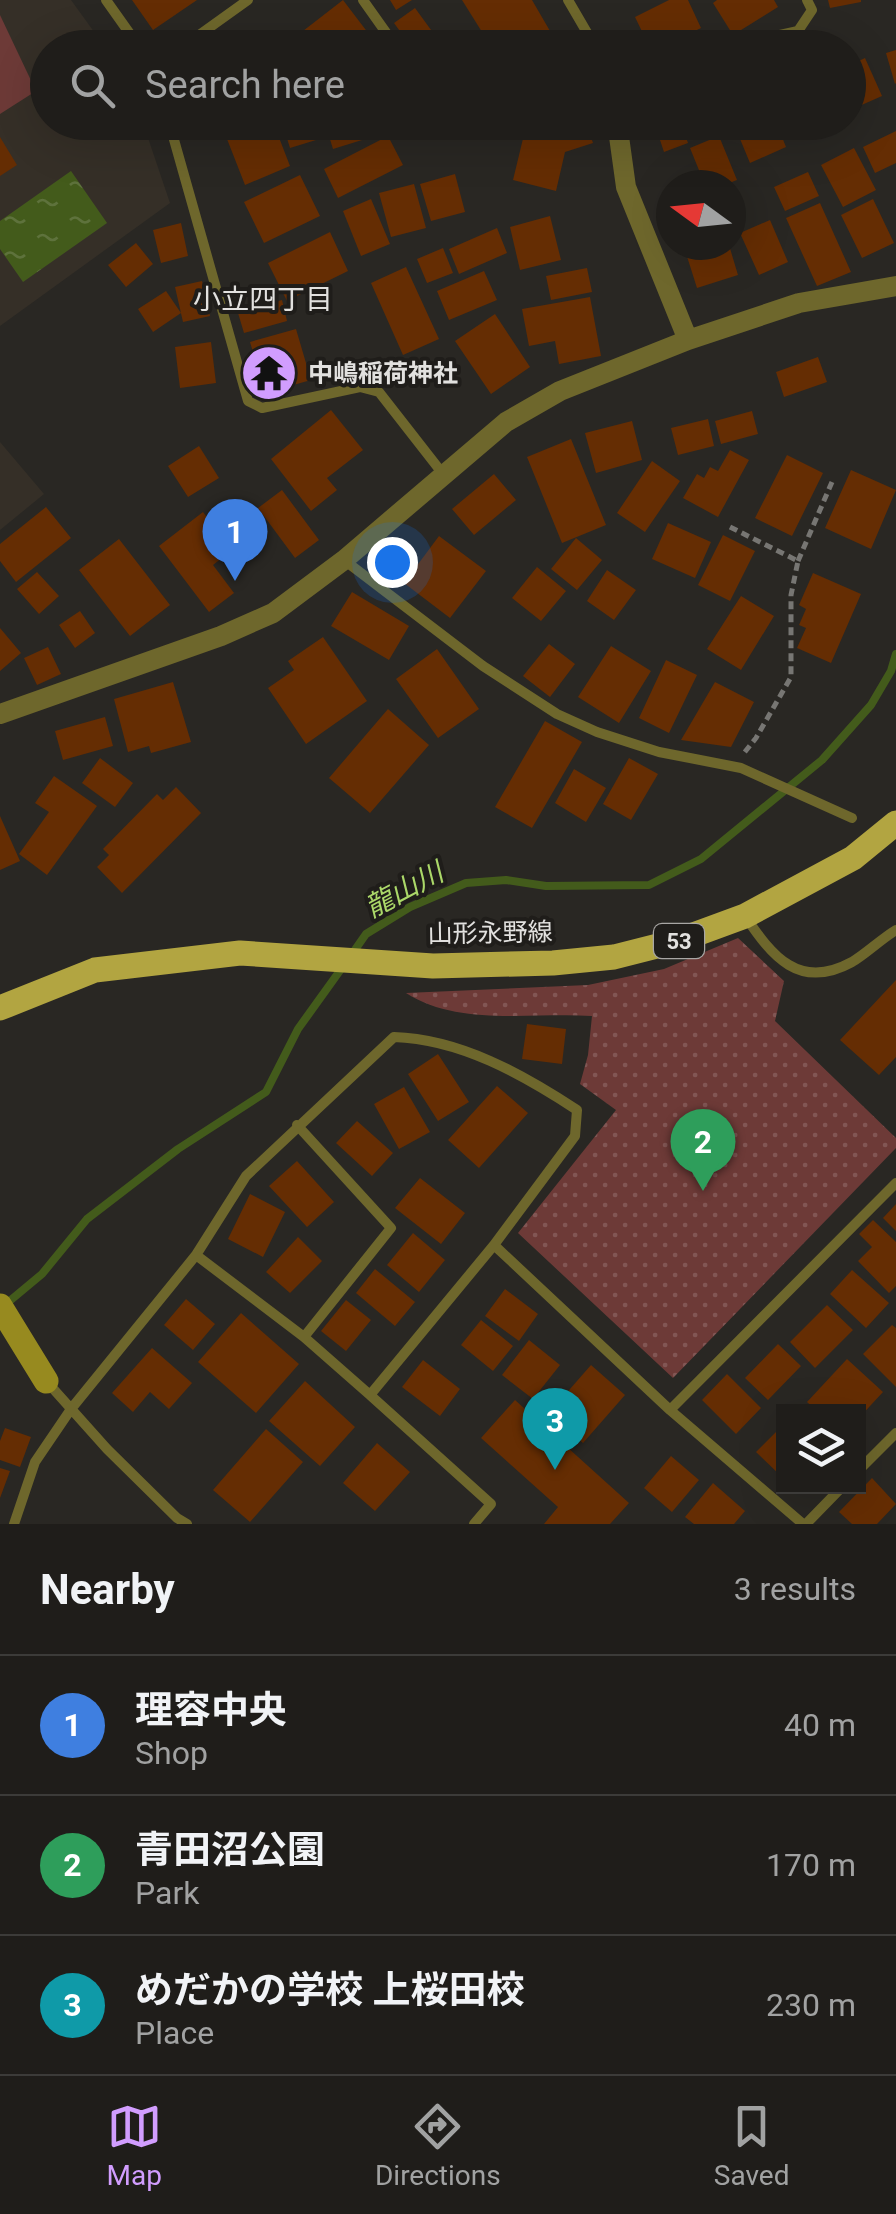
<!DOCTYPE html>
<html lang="en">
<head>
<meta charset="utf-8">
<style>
	body { margin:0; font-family:Roboto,"Noto Sans JP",sans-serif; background:#272623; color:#f1f3f6 }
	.controls { position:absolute; right:30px; bottom:30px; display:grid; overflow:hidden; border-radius:0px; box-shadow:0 10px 40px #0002 }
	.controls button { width:90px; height:90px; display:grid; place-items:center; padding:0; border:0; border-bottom:2px solid #3c3b39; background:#1f1d1a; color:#f1f3f6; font:50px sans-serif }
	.compass { position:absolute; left:656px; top:170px; width:90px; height:90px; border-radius:50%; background:#1f1d1a; box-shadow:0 10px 40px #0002; rotate:285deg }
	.you { position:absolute; left:392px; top:562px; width:35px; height:35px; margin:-25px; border:8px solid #fff; border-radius:50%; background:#1a73e8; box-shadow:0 0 0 15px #1a73e833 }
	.badge { display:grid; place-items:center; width:65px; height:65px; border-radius:50%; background:#d19dfe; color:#fff; font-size:32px; font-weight:700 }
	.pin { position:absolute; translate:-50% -82px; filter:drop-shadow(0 2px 5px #0008) }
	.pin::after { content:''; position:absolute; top:52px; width:35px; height:30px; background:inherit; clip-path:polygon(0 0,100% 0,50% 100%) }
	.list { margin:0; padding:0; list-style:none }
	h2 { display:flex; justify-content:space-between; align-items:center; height:130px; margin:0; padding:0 40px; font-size:42px }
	h2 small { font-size:32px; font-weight:400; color:#a1a2a2 }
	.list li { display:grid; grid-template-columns:65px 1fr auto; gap:30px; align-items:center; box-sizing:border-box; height:140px; padding:0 40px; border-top:2px solid #3c3b39 }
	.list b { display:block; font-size:38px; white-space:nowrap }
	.list p { margin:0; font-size:32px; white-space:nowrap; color:#a1a2a2 }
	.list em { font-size:32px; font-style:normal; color:#a1a2a2 }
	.icon { flex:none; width:55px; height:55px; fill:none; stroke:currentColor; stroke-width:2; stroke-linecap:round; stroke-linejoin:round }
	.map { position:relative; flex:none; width:896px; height:1524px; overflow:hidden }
	.search { position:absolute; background:#1f1d1a; box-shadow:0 10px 40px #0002; left:30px; right:30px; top:30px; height:110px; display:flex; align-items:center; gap:25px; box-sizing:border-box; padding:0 35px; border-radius:55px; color:#a1a2a2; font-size:38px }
	.sheet { height:550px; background:#1f1d1a }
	nav { display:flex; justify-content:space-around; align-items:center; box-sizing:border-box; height:140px; border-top:2px solid #3c3b39; background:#1f1d1a; font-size:28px; color:#a1a2a2 }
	nav a { display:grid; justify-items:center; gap:5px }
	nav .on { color:#d19dfe }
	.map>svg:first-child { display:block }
</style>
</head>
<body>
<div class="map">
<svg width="896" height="1524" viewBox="0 0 896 1524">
	<defs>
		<pattern id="park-dots" width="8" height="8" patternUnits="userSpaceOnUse" patternTransform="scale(2.5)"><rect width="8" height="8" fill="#6d3a37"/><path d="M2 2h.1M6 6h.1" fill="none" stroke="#825654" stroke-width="1.8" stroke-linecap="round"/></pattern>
		<pattern id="water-ripples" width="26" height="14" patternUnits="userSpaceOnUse" patternTransform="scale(2.5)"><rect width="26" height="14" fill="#435b1b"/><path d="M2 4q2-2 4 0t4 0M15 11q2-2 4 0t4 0" fill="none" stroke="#5e723c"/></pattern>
	</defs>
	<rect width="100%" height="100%" fill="#292723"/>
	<path fill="#352f27" d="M0,0H71L105,47L48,48V122L143,123L170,203L0,326Z
		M0,442L44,494L0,530Z"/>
	<path fill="#6d3a37" d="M0,15L36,91L0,114Z"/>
	<path fill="url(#park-dots)" d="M738,938L784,981L775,1021L896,1138V1148L673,1378L518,1233L616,1110L580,1084L588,1055L592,1016C532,1012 459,1027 406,993L588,985L664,969Z"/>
	<path fill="url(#water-ripples)" d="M71,171L107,223L23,282L0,249V221Z"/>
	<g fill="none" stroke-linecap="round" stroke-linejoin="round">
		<path stroke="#435b1b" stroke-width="8" d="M352,954L366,934L410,907L466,883L506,880L546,886L649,885L701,859L822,760L871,705L891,671L896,654
			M6,1304L42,1274L87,1219L178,1149L266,1092L298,1029L344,965"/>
	</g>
	<path fill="#652d03" d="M132,0H197L153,30Z
		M343,0L375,42L368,48H315L303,31Z
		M390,0H412L396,10Z
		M462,0H532L550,31L524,48H492Z
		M669,0H688L701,28L660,48H650L635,17Z
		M717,0H774L778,7L733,35L713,3Z
		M828,0H861V2L830,8Z
		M415,8L434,34L412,48L394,23Z
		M295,30L307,48H269Z
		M896,50V83L895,84L886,53Z
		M865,58L882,96L848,111V66Z
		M268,122H273L290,166L245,185L227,139Z
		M282,122H370L375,136L333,149L329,136L290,148Z
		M527,122H586L593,143L565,152L556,191L513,180Z
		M654,122H701V123L683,129L688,143L664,152Z
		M733,122H776L786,147L750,163Z
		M896,131V163L875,173L863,147Z
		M388,136L403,165L338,198L324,169Z
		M719,136L737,180L724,185H705L690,148Z
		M0,137L17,165L0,176Z
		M854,148L876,190L843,207L821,165Z
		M808,172L819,196L785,211L774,187Z
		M455,174L465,212L431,221L420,184Z
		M300,175L320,216L264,243L244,202Z
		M414,184L426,228L391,237L379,193Z
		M671,192V214L662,196Z
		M371,199L390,244L361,256L343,211Z
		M873,199L894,243L862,258L841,215Z
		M820,203L851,272L817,286L786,218Z
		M550,216L561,260L520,270L510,227Z
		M770,220L788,262L759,275L740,233Z
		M181,223L188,256L161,263L153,230Z
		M497,228L507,253L459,274L449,249Z
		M330,232L348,271L287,301L268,263Z
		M136,243L153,264L126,287L108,265Z
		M691,245H729L738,275L697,288L684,247Z
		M443,248L453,273L427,283L417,259Z
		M406,267L439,339L403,355L371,283Z
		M587,268L592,292L551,300L546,276Z
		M484,271L497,300L449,320L437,291Z
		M202,281L210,316L183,322L175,287Z
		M166,291L181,313L153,332L138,309Z
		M590,297L601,356L559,364L555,341L529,346L522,309Z
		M282,300L287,321L244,333L238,313Z
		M495,314L530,367L491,394L455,341Z
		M296,329L311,380L265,393L250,342Z
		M211,342L216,383L180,388L175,347Z
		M818,357L827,382L784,397L776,372Z
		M331,410L363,450L327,478L337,490L311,511L271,459Z
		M752,411L758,434L721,444L715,421Z
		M708,419L714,446L678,455L671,428Z
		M632,421L642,460L596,473L585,433Z
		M571,439L606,525L562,543L527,457Z
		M199,446L219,478L188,497L168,466Z
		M730,450L749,460L718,517L683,498L697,474L704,478L710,467L718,471Z
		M787,455L823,473L792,536L755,518Z
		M652,461L680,481L645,532L617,513Z
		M851,470L896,490L871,549L825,528Z
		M494,474L516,500L474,535L452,509Z
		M282,490L319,540L295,558L258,508Z
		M239,501L266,534L243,552L217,519Z
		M46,507L71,538L16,582L0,561V544Z
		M203,512L232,550L213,565L234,593L209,612L159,546Z
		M668,523L711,542L695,578L652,559Z
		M723,535L755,551L730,601L698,585Z
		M439,536L486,571L450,618L404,583Z
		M576,538L602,560L577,590L551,569Z
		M119,539L170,605L130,636L79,570Z
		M537,567L566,591L541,621L512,598Z
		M607,570L636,590L614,620L587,601Z
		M37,572L59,596L39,614L17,589Z
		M813,573L861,594L831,663L797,648L806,628L799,625L806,609L799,605Z
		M352,592L409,626L389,660L331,626Z
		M741,596L774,616L741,670L707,649Z
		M80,611L95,633L75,648L59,625Z
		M0,628L21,653L0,671Z
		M323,637L367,701L306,744L268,688L294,670L288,661Z
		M549,644L575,664L550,697L523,676Z
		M611,646L651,671L619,723L578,697Z
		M48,647L61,674L37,685L24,658Z
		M437,649L479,709L438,738L396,679Z
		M666,660L697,675L669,733L639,718Z
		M173,682L191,742L151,753L149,746L128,752L114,699Z
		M715,682L754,702L731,747L681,740Z
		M388,709L429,745L370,813L329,778Z
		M105,717L113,746L63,760L55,731Z
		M545,721L582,742L532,828L495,807Z
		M100,758L133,783L115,807L82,783Z
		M629,758L658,774L631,820L603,804Z
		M574,769L606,788L586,822L555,803Z
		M54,776L97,806L47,875L19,854L49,812L35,803Z
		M176,787L201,813L122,893L97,867L109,855L103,849L157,794L163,800Z
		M0,816L20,861L0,870Z
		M896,980V1057L879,1075L840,1040Z
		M527,1024L566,1029L562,1064L522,1059Z
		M438,1054L469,1102L438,1121L408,1074Z
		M497,1086L528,1113L479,1168L448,1140Z
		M404,1087L430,1132L399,1149L374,1104Z
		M357,1121L393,1153L372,1176L336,1143Z
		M297,1161L334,1202L307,1227L269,1186Z
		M420,1178L465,1213L441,1244L395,1208Z
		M250,1194L285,1212L263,1257L228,1239Z
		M896,1204V1231L883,1218Z
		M873,1220L896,1242V1286L889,1293L858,1261L872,1247L859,1234Z
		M413,1233L445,1260L419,1292L387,1265Z
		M298,1237L322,1261L290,1293L266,1272Z
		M375,1269L415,1302L395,1326L356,1293Z
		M852,1270L889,1303L866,1328L830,1294Z
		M505,1289L538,1314L519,1341L485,1316Z
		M186,1299L215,1324L193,1350L164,1325Z
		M346,1300L371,1320L346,1351L321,1331Z
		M827,1305L853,1330L815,1368L790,1342Z
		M241,1313L299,1364L256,1413L198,1362Z
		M481,1320L513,1346L493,1371L461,1345Z
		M892,1325L896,1328V1387L863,1354Z
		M529,1340L560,1365L533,1399L502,1375Z
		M778,1344L801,1366L768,1400L745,1378Z
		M152,1348L192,1383L169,1409L150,1392L133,1412L112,1393Z
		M847,1359L883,1392L858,1419V1412H818L807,1402Z
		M423,1360L460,1389L440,1416L402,1387Z
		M591,1365L625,1395L583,1443L549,1413Z
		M727,1374L761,1408L736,1434L702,1400Z
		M305,1381L355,1427L320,1466L269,1421Z
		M515,1400L629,1503L610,1524H544L558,1507L481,1438Z
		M784,1424V1479L756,1452Z
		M5,1428L31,1437L20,1467L0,1460V1441Z
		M266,1429L303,1462L250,1522L213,1490Z
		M377,1443L410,1472L375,1511L343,1483Z
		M671,1456L699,1480L672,1512L644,1488Z
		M0,1468L10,1471L0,1498Z
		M872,1478L896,1504L877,1524H852L839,1512Z
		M713,1483L745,1511L734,1524H694L685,1517Z"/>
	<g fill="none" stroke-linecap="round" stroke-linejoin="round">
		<path stroke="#777673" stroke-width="5" stroke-dasharray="8 5" stroke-linecap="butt" d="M730,527L798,561L791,595V677L756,738L744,753
			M798,561L832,482"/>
		<path stroke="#6e672c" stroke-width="10" d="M106,0L140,48
			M363,0L397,48
			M568,0L596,48
			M181,48L248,0
			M721,48L798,31L812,10L807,0
			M169,122L248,401L262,408L360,387L379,392L443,474
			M344,560L483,666L557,714L597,732L659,752L741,768L852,818
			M745,916C772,956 799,991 852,962C867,953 881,939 896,930
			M297,1125L391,1228L304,1337
			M196,1255L246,1176L394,1037C460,1039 522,1074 577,1110L575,1136L494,1245
			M48,1383L107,1449L177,1518L187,1524
			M370,1395L491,1504L474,1524
			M670,1410L803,1524
			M858,1471L896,1433
			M14,1524L35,1462L71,1409L196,1255L304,1337L370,1395L494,1245L670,1410L896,1183
			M806,1524L843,1486"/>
		<path stroke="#6e672c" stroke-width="20" d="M617,122L626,187L688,340
			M0,714L221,636L273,613L344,560L506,422L560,391L688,340L799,303L896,286"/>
		<path stroke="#978a1f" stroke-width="25" d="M0,1306L46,1381"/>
		<path stroke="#b2a541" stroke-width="25" d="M0,1008L95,970L240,953L433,966L553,963L614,957L677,941L745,916L853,858L896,823"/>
	</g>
	<defs>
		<g id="temple-disc" transform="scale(2.875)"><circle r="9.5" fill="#d19dfe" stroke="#1f1d1a"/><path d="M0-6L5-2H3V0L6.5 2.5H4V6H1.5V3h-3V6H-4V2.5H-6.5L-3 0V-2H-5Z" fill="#111"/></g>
	</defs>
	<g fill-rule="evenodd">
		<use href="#temple-disc" x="269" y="373"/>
	</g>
	<g text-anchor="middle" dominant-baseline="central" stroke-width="8" stroke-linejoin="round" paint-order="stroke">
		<rect fill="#1f1d1a" stroke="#a8a6a4" stroke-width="2.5" x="654" y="924" width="50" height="34" rx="8"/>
		<g font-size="22" font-weight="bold" fill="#e2e1df">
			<text x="679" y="941">53</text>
		</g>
		<g font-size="25" font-weight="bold" fill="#e2e1df" stroke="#1f1d1a" text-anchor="start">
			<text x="308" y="373">中嶋稲荷神社</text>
		</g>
		<g font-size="25" fill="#e2e1df" stroke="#1f1d1a">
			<text transform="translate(490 933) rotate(-1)">山形永野線</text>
		</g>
		<g font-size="28" fill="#e2e1df" stroke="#1f1d1a">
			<text x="263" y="299">小立四丁目</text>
		</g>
		<g font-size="28" font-style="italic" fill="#abd869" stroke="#1f1d1a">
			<text transform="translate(404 890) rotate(-28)">龍山川</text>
		</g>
	</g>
</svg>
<div class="controls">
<button><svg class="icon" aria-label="layers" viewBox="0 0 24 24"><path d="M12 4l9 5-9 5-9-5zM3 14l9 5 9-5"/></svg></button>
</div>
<svg class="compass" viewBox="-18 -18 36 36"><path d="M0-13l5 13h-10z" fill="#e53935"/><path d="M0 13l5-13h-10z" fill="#a1a2a2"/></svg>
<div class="you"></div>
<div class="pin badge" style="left:235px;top:581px;background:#3f7fe0">1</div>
<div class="pin badge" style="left:703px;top:1191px;background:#2e9e5b">2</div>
<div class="pin badge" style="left:555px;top:1470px;background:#0f9aa8">3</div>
<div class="search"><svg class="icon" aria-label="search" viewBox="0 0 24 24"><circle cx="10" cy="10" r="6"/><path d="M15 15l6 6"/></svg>Search here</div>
</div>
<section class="sheet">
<h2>Nearby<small>3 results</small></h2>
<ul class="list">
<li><span class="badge" style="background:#3f7fe0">1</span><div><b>理容中央</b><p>Shop</p></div><em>40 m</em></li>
<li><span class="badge" style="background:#2e9e5b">2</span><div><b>青田沼公園</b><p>Park</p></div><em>170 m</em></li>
<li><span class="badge" style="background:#0f9aa8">3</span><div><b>めだかの学校 上桜田校</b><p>Place</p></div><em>230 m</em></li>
</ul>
</section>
<nav>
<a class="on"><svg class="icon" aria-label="map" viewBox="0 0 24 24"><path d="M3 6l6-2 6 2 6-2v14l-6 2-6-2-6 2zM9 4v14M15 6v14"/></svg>Map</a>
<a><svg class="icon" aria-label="directions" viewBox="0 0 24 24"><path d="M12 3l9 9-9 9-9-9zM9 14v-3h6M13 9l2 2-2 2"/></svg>Directions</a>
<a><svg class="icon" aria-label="saved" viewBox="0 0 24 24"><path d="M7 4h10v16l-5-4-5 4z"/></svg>Saved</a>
</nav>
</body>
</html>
